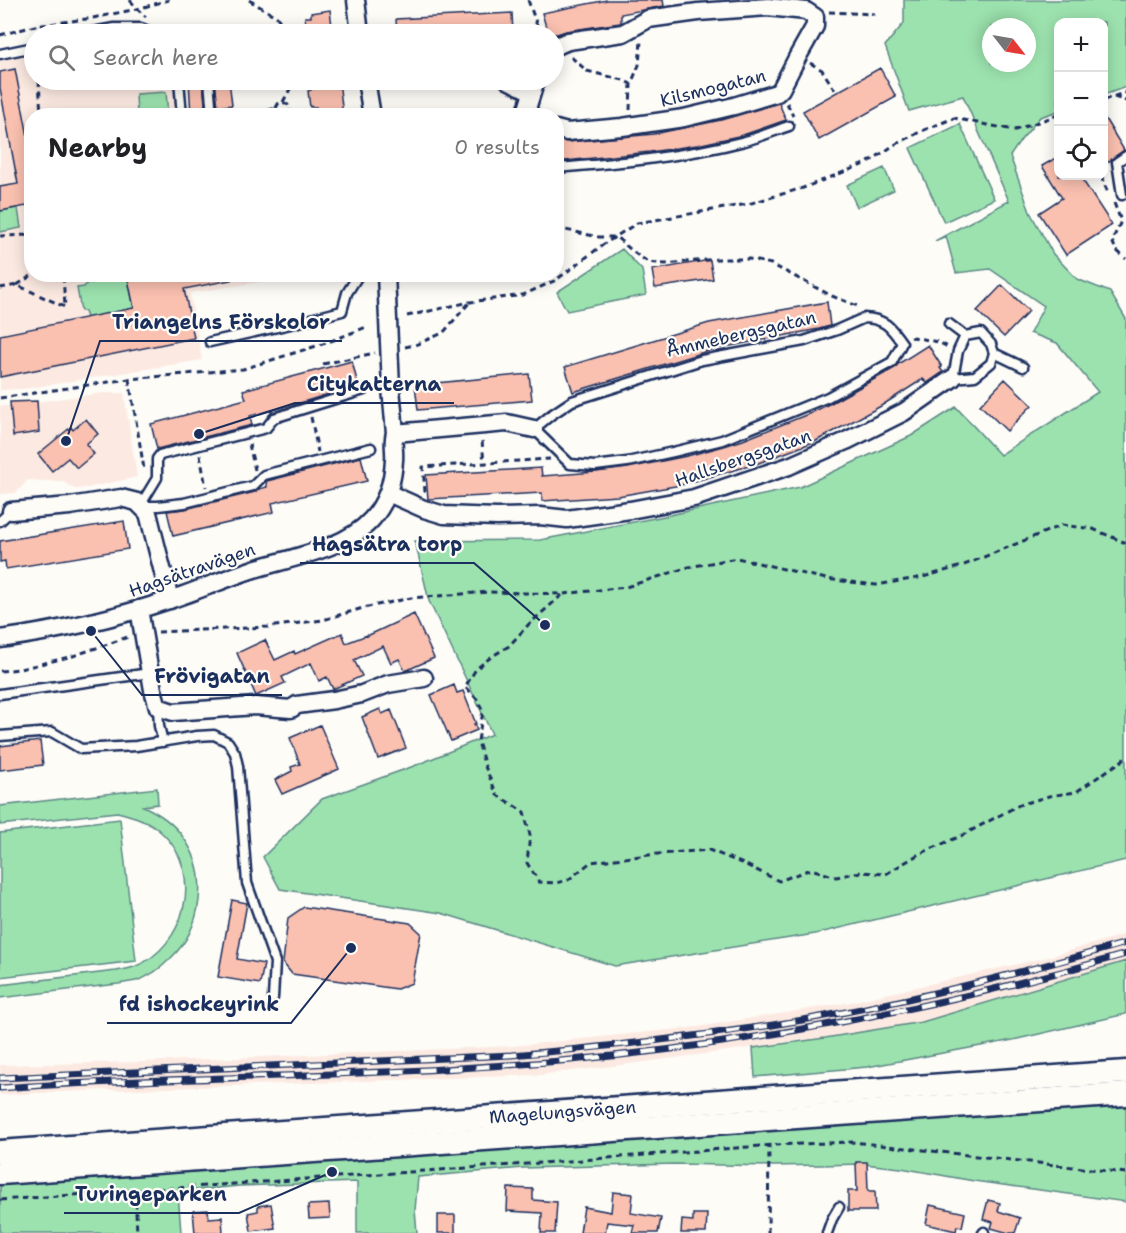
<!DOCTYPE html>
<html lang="en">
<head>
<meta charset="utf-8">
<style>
	body { margin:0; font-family:"Shantell Sans",sans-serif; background:#f2f2f2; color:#202124 }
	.controls { position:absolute; right:18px; top:18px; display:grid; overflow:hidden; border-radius:12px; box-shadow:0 3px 15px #0003 }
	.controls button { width:54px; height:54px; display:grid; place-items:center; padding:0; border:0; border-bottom:2px solid #e0e0e0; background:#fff; color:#202124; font:30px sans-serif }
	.compass { position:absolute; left:982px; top:18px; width:54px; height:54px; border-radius:50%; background:#fff; box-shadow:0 3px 15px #0003; rotate:121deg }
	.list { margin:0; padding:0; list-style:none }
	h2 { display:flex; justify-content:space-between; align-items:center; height:78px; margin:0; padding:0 24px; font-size:26px }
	h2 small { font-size:20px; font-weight:400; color:#757577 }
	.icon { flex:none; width:33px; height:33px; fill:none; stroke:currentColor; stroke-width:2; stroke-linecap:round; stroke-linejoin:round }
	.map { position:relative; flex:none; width:1126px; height:1233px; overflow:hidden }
	.search { position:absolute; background:#fff; box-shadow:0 3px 15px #0003; left:24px; top:24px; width:540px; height:66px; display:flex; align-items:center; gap:15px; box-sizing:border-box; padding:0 21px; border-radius:33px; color:#757577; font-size:22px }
	.panel { position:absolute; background:#fff; box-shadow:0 3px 15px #0003; left:24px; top:108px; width:540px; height:174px; border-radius:24px }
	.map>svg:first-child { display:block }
</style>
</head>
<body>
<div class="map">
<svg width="1126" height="1233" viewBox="0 0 1126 1233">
	<rect width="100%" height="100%" fill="#fdfcf7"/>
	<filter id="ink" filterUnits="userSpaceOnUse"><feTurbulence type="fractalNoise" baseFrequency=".0167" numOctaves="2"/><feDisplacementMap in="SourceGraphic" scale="12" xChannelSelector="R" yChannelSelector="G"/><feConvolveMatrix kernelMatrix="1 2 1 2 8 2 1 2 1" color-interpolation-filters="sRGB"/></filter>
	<g filter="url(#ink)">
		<path fill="#fceae2" d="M34,52V80H174L178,115L32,116V274H266L267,281L190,293L202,360L24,389L0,390V59Z
			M103,393H124L137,477L87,488L75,489L63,482L28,480L16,493L0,494V405L5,406Z
			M1126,934V961L922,1022L825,1038L622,1065L539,1075L82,1091L0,1095V1065L140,1062L513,1046L697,1027L846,1003L1044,958Z"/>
		<path fill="#9ce2ae" stroke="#5c8886" stroke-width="1.5" fill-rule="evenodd" d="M904,0H1126V87L1104,95V22H1058V111L1040,117L1021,140L1010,156L1030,212L1053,254L1077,279L1110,292L1126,319V860L815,934L615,966L441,913L280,889L263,857L322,799L414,766L492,734L429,601L415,541L540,540L670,515L800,487L911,436L956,407L1000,455L1098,392L1057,343L1030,333L1044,306L990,269L956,273L946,236L935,241L1009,201L963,96L909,111L885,46L904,23ZM991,27H1027V63H991Z
			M166,92L168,115H137L136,94Z
			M960,124L994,199L944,222L910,148Z
			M884,168L894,190L857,207L847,185Z
			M18,208L21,228L0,232V211Z
			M622,249L642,270L646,295L567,311L557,292Z
			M94,274L127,275L134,308L87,318L85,311H81L77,288L84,287L88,282L89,275Z
			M157,788L158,804L143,806C159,813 173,823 183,837C210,873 203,928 170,959C161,968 149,977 136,981C130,982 124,983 118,984L0,998V985L116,971C122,970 128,969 134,967C186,947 205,872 162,833C150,821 134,816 117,812L0,825V806Z
			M120,819L136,961L0,977V833Z
			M1126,961V1014L1013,1040L867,1067L755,1077L753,1048L825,1038L922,1022Z
			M1126,1106V1202L974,1181L901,1168L864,1164L774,1166L675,1164L523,1168L418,1177L415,1210L417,1233H357V1182L239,1186L178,1192L181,1233H0V1185Z"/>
		<path fill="#fac0b0" stroke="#1b2f5e" stroke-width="1.5" d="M607,0H663L664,6L621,14V22L620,23L566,31L557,34H548L542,13Z
			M330,10L333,34H307L305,17H311V13Z
			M512,13L513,34H397L396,19Z
			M880,68L896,97L819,140L803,111Z
			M15,69L32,157V205L0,211V187L18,184L0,88V72Z
			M189,80H203L206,116H191Z
			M215,80H229L232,105L218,107Z
			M313,80H339L343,116H317L316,107H310L308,91L311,90L310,84H313Z
			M779,103L786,120L743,135L697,145L650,152L556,162V140L568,142L654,134L721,120Z
			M1104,117L1124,150L1104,165Z
			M1059,156V176H1080L1112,225L1066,255L1039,213L1062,198L1042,166Z
			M710,260L713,279L655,288L652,270Z
			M127,274H162V277L175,274H230L231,280L184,289L194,338L0,377V335L134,308Z
			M1002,285L1029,311L1004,337L977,311Z
			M827,302L830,326L819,329L714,349L573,392L565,367L709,323Z
			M928,345L942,367L940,368L943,372L927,383L923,379L881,406L816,441L756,464L681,485L618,496L542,501V493L428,499L426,475L541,468L542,476L596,472L628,468L687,456L724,446L743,440L811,413L831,403L895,368L898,364Z
			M352,361L358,385L303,402L250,416L252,425L157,449L151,424L246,399L243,390Z
			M529,374L532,400L418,410L415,385Z
			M1005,379L1032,405L1007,431L980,405Z
			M37,401L39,432L13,436L10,402Z
			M86,419L98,434L86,444L94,454L77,468L68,458L52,471L38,454L71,427L73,430Z
			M361,457L367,481L272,503L274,512L173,536L167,511L185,509L255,492L259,489L267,487L266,482L267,481Z
			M124,521L128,549L6,569L5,561L0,562V541Z
			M414,614L434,658L405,671L399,659L391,663L383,646L354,660L362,676L333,689L327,677L319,681L311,663L282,677L285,683L256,696L237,653L265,640L275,660L294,651L295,654L342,633L346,643L367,635V636Z
			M454,685L457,693L463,691L476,724H474L477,730L451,741L431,695Z
			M380,709L382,714L391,710L406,748L378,759L362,717Z
			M320,725L339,769L282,794L275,780L292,771L291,767L300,764L290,738Z
			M40,741L43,765L0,770V746Z
			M232,900L247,903L237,959L264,964L260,984L218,977Z
			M304,907L410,923L421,933L412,983L397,989L292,974L283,963L288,918Z
			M856,1162H867L868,1191H875L876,1211H848V1191H857Z
			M508,1188L533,1189V1200L557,1202L555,1233H541L542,1213L507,1211Z
			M613,1192L633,1194L631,1213L661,1218L658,1233H632L634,1225L607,1222L605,1233H580L584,1207L611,1212Z
			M988,1200L1000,1203L998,1211L1020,1218L1015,1233H1009L991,1228L993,1222L983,1219Z
			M271,1204L275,1228L251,1231L248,1213L258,1211V1206Z
			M329,1204L330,1218L309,1219L308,1205Z
			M930,1205L965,1213L962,1227L957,1226L956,1231L926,1224Z
			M208,1210L209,1218L222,1217L223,1233H195L193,1211Z
			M693,1214H707L706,1233H681L682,1220L693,1221Z
			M438,1215H455V1233H438Z"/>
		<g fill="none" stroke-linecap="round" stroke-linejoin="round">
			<g stroke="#1b2f5e" stroke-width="13">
				<path id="lane" d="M83,34L114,28H141L155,34
					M0,54L34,47
					M179,80L182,116
					M209,80L212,116
					M556,168C620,163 683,157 745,141C760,137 774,131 789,126
					M1122,195L1117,162L1126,156
					M864,318C885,319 890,326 902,343L892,362L828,397L722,440L673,452L627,462L595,466L570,464L534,429L551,415L572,401L702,360L804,341L837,330Z
					M949,324L965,336
					M981,333L991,344L994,353L991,363L975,376L953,378L958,351L965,336Z
					M210,342L295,323L342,311L347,293L359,274
					M994,353L1023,367
					M140,506L157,478V459L160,455L266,428L274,418L364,390
					M144,506H158L184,503L253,486L264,475L371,448
					M0,521L11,511
					M0,694L150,673
					M158,707L159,726L163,742
					M0,736L52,732L81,749L136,746L197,736L214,735L228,742L235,753L238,766L247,883L275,962L273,998
					M827,1233L832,1219L839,1207
					M983,1233L984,1232"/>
			</g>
			<g stroke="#1b2f5e" stroke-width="21">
				<path id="street" d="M356,0L360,34
					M554,47L568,41L623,33L648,19L698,12L768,7L806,11L815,17V26L798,56L781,89L777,93L734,106L684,118L622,127L567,132L556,129
					M366,80L372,116
					M508,80L532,92
					M532,116L527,109L536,80
					M395,433L507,423L534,429
					M388,493L424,509L444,515L497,517L540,516L567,519L630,510L694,498L789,466L846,441L904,412L953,378
					M11,511L70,506L121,498L137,502L148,513L170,600
					M139,609L153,690L158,707L173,712L255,706L291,709L297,705L334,700L362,694L388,684L424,678
					M0,639C57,631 115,618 169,600C197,591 224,579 251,570C288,558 345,550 372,519C386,503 393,482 394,460C395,451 392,442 395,433L391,388L386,274"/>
			</g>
			<g stroke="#1b2f5e" stroke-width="27">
				<g id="secondary">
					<path id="s1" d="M0,1152L1126,1072"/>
					<path d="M0,1173L1126,1094"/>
				</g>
			</g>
			<path stroke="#1b2f5e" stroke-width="3" stroke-dasharray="6 4.5" stroke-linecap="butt" d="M130,0L137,9L146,17
				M249,0L277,17L289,34
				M528,0L540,34
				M829,12L875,14
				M0,35L35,26L93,18L137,9L169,0
				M571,57L587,71L623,80L631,84
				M810,63L822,70L835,90
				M39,80L41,116
				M1114,97L1126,101
				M1104,100L1126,92
				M283,102L290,89L293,80
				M787,103L793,116
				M630,110L631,84L639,65L641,41
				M237,116L257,113L276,108
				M281,116L277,114L276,108L278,104L283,102L288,105L290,110L287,114L284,116
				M396,116H431
				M431,116L513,110
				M1103,176L1102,179L1109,195
				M1114,203L1121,221L1112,241L1116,250L1126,259
				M556,228L599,237H616L636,254L648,262L665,264L718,259H749L771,264L832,296L860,307
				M0,236L32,235
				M63,276L73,274
				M17,285L34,274
				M0,288L17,285L65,307L63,274
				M407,316L470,302L523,295L556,280L604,244L637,223L748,204L803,188L867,163L896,144L924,130L954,118L987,125L1015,130L1058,115
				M911,338L913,337L938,342L948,347
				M405,347L415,345L443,333L469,303
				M323,364L375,353
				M129,379L144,469
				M0,398L129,379L243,369L326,343L369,326
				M311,417L318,452
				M482,441L484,463
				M249,444L255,470
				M200,455L206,487
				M425,492L423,467L550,459
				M562,595L529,624L509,646L491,657L476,669L465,687L477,699L483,711L478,741L484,764L497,795L524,812L530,835L527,863L539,882L556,883L568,880L591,862L658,854L709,850L746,865L779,881L811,869L836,877L861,872L886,874L919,854L961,836L1019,805L1049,796L1076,792L1123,760L1126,753
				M158,632L268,627L323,620L363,608L411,598L489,592L563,594L626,587L689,567L737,558L826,579L876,585L923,577L962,566L1062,525L1093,529L1126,543
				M0,671L20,669L73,656L128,637
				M135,1191L137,1233
				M0,1200L556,1162L774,1145L853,1142L1126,1173
				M768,1233L769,1146"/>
			<use href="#lane" stroke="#fdfcf7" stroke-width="8"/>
			<use href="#street" stroke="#fdfcf7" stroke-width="16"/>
			<use href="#secondary" stroke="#fdfcf7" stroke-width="22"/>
			<g stroke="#1b2f5e" stroke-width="7">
				<path id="rail" d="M0,1078L512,1055C599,1048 686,1038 773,1025C892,1006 1010,976 1126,943
					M0,1088C55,1084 110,1082 166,1080C301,1075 436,1072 571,1060C759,1043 945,1006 1126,954"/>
			</g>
			<use href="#rail" stroke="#fdfcf7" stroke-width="4.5" stroke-dasharray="14" stroke-linecap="butt"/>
		</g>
	</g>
	<g text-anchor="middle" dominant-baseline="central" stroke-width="4.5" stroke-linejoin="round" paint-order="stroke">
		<g font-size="18" fill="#1b2f5e" stroke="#fdfcf7">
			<text transform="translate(713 88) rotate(-14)">Kilsmogatan</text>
			<text transform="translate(741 334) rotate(-13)">Åmmebergsgatan</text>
			<text transform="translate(743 458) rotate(-19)">Hallsbergsgatan</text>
			<text transform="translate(192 570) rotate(-19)">Hagsätravägen</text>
			<text stroke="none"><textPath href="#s1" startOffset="564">Magelungsvägen</textPath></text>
		</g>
	</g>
	<path fill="none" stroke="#1b2f5e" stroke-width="2" d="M66 441L100 341H342M199 434L295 403H454M545 625L474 563H300M91 631L142 695H282M351 948L291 1023H107M332 1172L239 1213H64"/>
	<g fill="#1b2f5e" stroke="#fdfcf7" stroke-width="2">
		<circle cx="66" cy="441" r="6"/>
		<circle cx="199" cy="434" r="6"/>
		<circle cx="545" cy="625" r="6"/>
		<circle cx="91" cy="631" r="6"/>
		<circle cx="351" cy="948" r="6"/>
		<circle cx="332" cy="1172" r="6"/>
	</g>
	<g font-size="20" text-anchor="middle" font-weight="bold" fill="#1b2f5e" stroke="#fdfcf7" stroke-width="4.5" stroke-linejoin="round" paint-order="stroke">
		<text x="221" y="329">Triangelns Förskolor</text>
		<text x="374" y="391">Citykatterna</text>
		<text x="387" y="551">Hagsätra torp</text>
		<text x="212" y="683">Frövigatan</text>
		<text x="199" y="1011">fd ishockeyrink</text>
		<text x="151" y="1201">Turingeparken</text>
	</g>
</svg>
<div class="controls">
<button>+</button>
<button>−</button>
<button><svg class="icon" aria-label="locate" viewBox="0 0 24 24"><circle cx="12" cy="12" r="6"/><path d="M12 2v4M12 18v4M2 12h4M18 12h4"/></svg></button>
</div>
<svg class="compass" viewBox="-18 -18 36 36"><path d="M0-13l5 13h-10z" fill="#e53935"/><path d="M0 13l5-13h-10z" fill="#757577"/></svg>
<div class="search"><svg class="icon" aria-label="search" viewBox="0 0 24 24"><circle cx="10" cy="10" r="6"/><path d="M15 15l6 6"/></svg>Search here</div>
<section class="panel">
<h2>Nearby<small>0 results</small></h2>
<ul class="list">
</ul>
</section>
</div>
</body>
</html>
